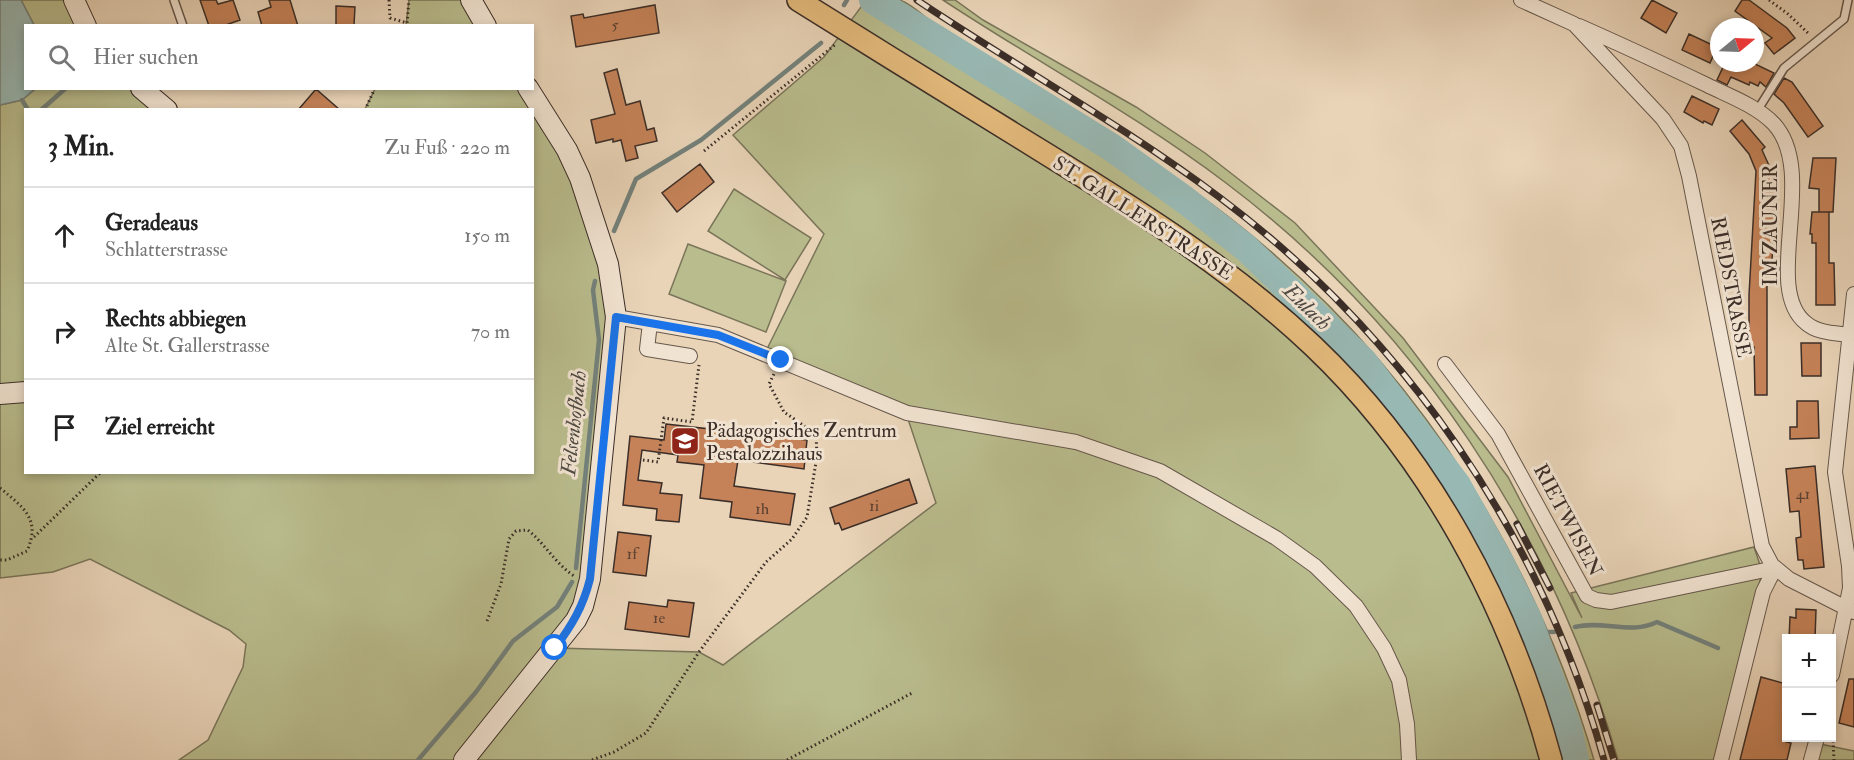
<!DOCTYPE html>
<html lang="de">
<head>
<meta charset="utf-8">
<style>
	body { margin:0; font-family:"IM FELL Double Pica",serif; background:#f2f2f2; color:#222 }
	.controls { position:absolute; right:18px; bottom:18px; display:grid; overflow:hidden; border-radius:0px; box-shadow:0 3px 9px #0003 }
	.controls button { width:54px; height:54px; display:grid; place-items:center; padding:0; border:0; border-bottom:2px solid #e0e0e0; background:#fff; color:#222; font:30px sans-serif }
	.compass { position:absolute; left:1710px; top:18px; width:54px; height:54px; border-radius:50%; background:#fff; box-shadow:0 3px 9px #0003; rotate:71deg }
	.stop { position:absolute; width:18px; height:18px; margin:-14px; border:4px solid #1a73e8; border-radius:50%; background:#fff }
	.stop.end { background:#1a73e8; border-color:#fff; box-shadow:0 2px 6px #0008 }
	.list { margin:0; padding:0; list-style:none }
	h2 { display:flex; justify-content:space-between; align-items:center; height:78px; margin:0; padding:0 24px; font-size:26px }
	h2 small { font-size:20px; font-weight:400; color:#767676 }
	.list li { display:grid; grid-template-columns:39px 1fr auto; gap:18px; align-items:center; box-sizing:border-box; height:96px; padding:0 24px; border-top:2px solid #e0e0e0 }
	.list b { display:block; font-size:22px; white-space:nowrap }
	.list p { margin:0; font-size:20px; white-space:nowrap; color:#767676 }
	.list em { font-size:20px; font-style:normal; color:#767676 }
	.icon { flex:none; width:33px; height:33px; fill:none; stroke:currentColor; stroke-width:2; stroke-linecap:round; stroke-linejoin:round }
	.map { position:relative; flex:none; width:1854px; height:760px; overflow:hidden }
	.search { position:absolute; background:#fff; box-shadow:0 3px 9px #0003; left:24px; top:24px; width:510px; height:66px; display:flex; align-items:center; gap:15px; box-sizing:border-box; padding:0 21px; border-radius:0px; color:#767676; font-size:22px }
	.panel { position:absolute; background:#fff; box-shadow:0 3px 9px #0003; left:24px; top:108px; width:510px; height:366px; border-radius:0px }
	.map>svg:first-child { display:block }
</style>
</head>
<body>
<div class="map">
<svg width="1854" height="760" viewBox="0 0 1854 760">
	<rect width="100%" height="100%" fill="#e9d4b8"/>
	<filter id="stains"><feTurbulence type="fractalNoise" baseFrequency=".00333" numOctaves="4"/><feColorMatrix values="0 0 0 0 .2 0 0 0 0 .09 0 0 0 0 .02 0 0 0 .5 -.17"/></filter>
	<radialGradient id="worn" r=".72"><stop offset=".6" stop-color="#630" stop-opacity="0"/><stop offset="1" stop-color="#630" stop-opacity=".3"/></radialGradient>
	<path fill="#b9bc8d" stroke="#7a755a" stroke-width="1.5" d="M21,0H74L86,25H34Z
		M409,0H471L486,26H406Z
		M860,0C872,0 887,0 899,0C909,2 922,15 931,21C967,43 1003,66 1039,88C1118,138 1198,189 1269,250C1426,385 1536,562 1594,760H179L208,740L243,667L246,644L229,630L90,559L53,572L0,578V105L22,100L35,89L141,88L167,109L26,110V472H532V110L365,109L375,89H528L567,150L616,317L590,579L556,648L699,652L723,665L936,503L906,413L765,353L824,234L733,135L824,57L864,3Z
		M943,0H955L983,20L1136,107L1205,153L1295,223L1403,338L1508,477L1582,618L1571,593L1754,547L1762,571L1758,591L1714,760H1618C1552,532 1416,326 1226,183C1136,115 1037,62 943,0Z
		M734,189L811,238L785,280L708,231Z
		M688,244L786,281L766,332L669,294Z
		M1815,743L1854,751V760H1811Z"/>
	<path fill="#98b8b3" stroke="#73817b" stroke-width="1.5" d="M0,0H21L34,25L26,26V88L35,89L22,100L0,105Z"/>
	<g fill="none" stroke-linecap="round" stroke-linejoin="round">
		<path stroke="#73817b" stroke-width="4.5" d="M844,5L847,0
			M22,100L28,110
			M41,110L66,88
			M614,231L636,179L701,140L821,43
			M576,568L599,340L593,290L595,281
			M1575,627C1603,620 1631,635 1657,622L1718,648
			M1533,632H1554
			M418,760L476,692L513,641L557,607L572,582"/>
		<path stroke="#98b8b3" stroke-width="28" d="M873,0L1111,147L1185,200L1246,248L1363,361L1457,485L1499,560L1529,621L1568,728L1575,760"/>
	</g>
	<path fill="#c58258" stroke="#3b2e28" stroke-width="1.5" d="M200,0H216L218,4L233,0L240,20L223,26H209Z
		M269,0H290L298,26H262L258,12L271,7Z
		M1652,0L1677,13L1666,33L1641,18Z
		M1742,0H1749L1787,28L1795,38L1774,54L1765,43L1772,38L1735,11Z
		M655,5L659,33L576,47L571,16L583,14L584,18Z
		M336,6L355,7L354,25H336Z
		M1689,34L1717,47L1710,63L1682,50Z
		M1725,63H1753L1774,73L1766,87L1760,82L1758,86L1750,82L1749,85L1731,77L1727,85L1717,80Z
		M617,69L626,105L640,101L647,130L654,128L657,141L635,146L638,158L626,161L621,140L613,142V139L596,143L591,120L615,114L604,73Z
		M1784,78L1792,82L1823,126L1808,137L1784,103L1774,94Z
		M316,89L340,110H298Z
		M1692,96L1719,109L1712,125L1704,121L1703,123L1684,112Z
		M1742,120L1765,147L1762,150L1772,172H1776L1772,261H1779V279L1767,280V395H1755L1754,347H1749V295L1756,171L1749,154L1730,131Z
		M1813,158H1836L1833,212H1819V189L1809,188Z
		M700,164L714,182L677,212L662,193Z
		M1812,212H1829V263H1834L1835,305H1816V243H1812V234H1810Z
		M1801,343H1821V376H1802Z
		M1797,401H1818L1819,438L1790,439V427H1797Z
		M666,424L807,440L804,469L738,460L734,486L795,494L790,525L730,517L732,502L700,498L704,465L677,462L678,455L642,450L638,480L662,483L660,493L682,495L679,522L656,520L657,509L623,505L630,436L664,440Z
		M1815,466L1824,567L1804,569L1803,560H1798L1796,538L1801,537L1799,511L1790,512L1786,469Z
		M909,479L917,503L842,530L839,523L835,524L830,508Z
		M618,532L651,536L646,576L613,572Z
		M668,600L694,603L689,637L625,629L629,602L667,607Z
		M1796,609L1816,610L1815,639H1789L1790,617L1796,618Z
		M1761,677L1786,684V742L1791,743L1787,760H1740Z
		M1849,679H1854V727L1839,723Z"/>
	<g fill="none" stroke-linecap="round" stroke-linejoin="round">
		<g stroke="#66584c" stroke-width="10">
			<path id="lane" d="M174,0L183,26
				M1757,111L1784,68L1844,19L1848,0"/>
		</g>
		<g stroke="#66584c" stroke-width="16">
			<path id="street" d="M1521,0L1574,24L1617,70L1663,119L1681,146L1689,176L1762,546L1772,565L1789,579L1854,612
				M1579,26C1622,45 1665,65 1707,85C1729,96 1757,106 1774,124C1819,173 1761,288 1806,323C1817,333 1835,333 1849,335
				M616,317L718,335L907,413L1076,442L1160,471L1276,538L1315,566L1356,606L1384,648L1399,680L1407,724L1409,760
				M650,323L647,349L690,356
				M1445,364L1498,434L1587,596L1596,600L1611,602L1775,568
				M1832,675L1850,588L1849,566L1835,472L1854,294
				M1721,760L1763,592L1775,568
				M1811,760L1817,738"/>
		</g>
		<g stroke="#3b2e28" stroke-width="22">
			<path id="secondary" d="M74,0L86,26
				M471,0L486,26
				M141,88L167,110
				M0,394L26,392
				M464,760L576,620L583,606L590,579L616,317L608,264L580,178L567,150L528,88"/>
		</g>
		<g stroke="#3b2e28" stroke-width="24">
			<path id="primary" d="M798,0C881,52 965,104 1048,155C1142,213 1233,270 1313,346C1429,456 1510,607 1551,760"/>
		</g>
		<path stroke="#3b2e28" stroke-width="3" stroke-dasharray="1.5 3" stroke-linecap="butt" d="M389,0L390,18L407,23L409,0
			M1769,0L1788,14L1809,34
			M365,110L375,88
			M704,151L836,44
			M643,460L658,462L664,418L692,422L699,365
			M0,488C24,508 41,519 27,551L7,560H0
			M34,537L101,472
			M487,621L501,584L509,539L516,531L528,530C545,544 555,563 574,576
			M1833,741L1834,760
			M592,760L614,752L646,733L699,652L766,562L792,539L807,517L817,456L816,434L784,412L769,384L775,372
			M787,760L912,693"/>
		<use href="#lane" stroke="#f1e3d1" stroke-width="7"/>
		<use href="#street" stroke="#f1e3d1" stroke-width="14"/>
		<use href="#secondary" stroke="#f1e3d1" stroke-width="20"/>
		<use href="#primary" stroke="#e4ba7c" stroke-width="21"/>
		<g stroke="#3b2e28" stroke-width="7">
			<path id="rail" d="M917,0C1017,67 1123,125 1219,197C1406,337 1541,535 1604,760
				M1517,524L1550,588
				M1597,705L1614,760"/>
		</g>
		<use href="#rail" stroke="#f1e3d1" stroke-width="4.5" stroke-dasharray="14" stroke-linecap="butt"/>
	</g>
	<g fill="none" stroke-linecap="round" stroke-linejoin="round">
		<path stroke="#1a73e8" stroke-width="8" d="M555,648C572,625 583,607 590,579L616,317L718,335L781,360"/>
	</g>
	<defs>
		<g id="school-square" transform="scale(1.5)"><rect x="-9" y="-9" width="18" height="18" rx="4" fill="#8f2418" stroke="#f1e3d1"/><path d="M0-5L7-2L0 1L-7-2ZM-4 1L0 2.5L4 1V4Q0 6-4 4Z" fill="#fff"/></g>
	</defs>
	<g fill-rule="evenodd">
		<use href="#school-square" x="685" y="441"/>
	</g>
	<g text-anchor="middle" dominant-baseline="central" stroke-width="6" stroke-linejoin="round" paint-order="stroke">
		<g font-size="16" fill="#5e4334">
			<text x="615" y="25">5</text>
			<text x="1803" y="494">41</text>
			<text x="874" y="506">1i</text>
			<text x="762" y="509">1h</text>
			<text x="632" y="554">1f</text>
			<text x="659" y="618">1e</text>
		</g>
		<g font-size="20" fill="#3b2e28" stroke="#f1e3d1">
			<text transform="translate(1143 218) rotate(33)">ST. GALLERSTRASSE</text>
			<text transform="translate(1770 225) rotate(-90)">IM ZAUNER</text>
			<text transform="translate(1731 287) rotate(79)">RIEDSTRASSE</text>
			<text transform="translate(1568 520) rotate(62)">RIETWISEN</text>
		</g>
		<g font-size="20" fill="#3b2e28" stroke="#f1e3d1" text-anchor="start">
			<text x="706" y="430">Pädagogisches Zentrum<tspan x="706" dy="23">Pestalozzihaus</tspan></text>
		</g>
		<g font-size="21" font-style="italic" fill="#4e4a44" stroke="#f1e3d1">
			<text transform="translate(1307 307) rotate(44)">Eulach</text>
			<text transform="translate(574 423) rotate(-84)">Felsenhofbach</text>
		</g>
	</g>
	<rect width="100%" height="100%" filter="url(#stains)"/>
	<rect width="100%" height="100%" fill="url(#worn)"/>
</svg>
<div class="controls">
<button>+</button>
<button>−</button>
</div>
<svg class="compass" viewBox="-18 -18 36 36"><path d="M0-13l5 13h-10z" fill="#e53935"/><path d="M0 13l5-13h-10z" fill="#767676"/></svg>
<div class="stop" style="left:555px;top:648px"></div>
<div class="stop end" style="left:781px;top:360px"></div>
<div class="search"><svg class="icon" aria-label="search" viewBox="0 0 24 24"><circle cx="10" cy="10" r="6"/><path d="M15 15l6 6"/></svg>Hier suchen</div>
<section class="panel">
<h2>3 Min.<small>Zu Fuß · 220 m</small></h2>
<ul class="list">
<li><svg class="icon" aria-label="ahead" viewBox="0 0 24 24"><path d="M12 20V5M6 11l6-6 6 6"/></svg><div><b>Geradeaus</b><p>Schlatterstrasse</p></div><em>150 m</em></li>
<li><svg class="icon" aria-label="right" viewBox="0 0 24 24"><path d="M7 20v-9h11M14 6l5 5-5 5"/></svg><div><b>Rechts abbiegen</b><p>Alte St. Gallerstrasse</p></div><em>70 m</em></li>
<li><svg class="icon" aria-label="arrive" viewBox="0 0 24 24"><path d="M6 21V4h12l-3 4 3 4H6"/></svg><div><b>Ziel erreicht</b></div></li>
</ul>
</section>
</div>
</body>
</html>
